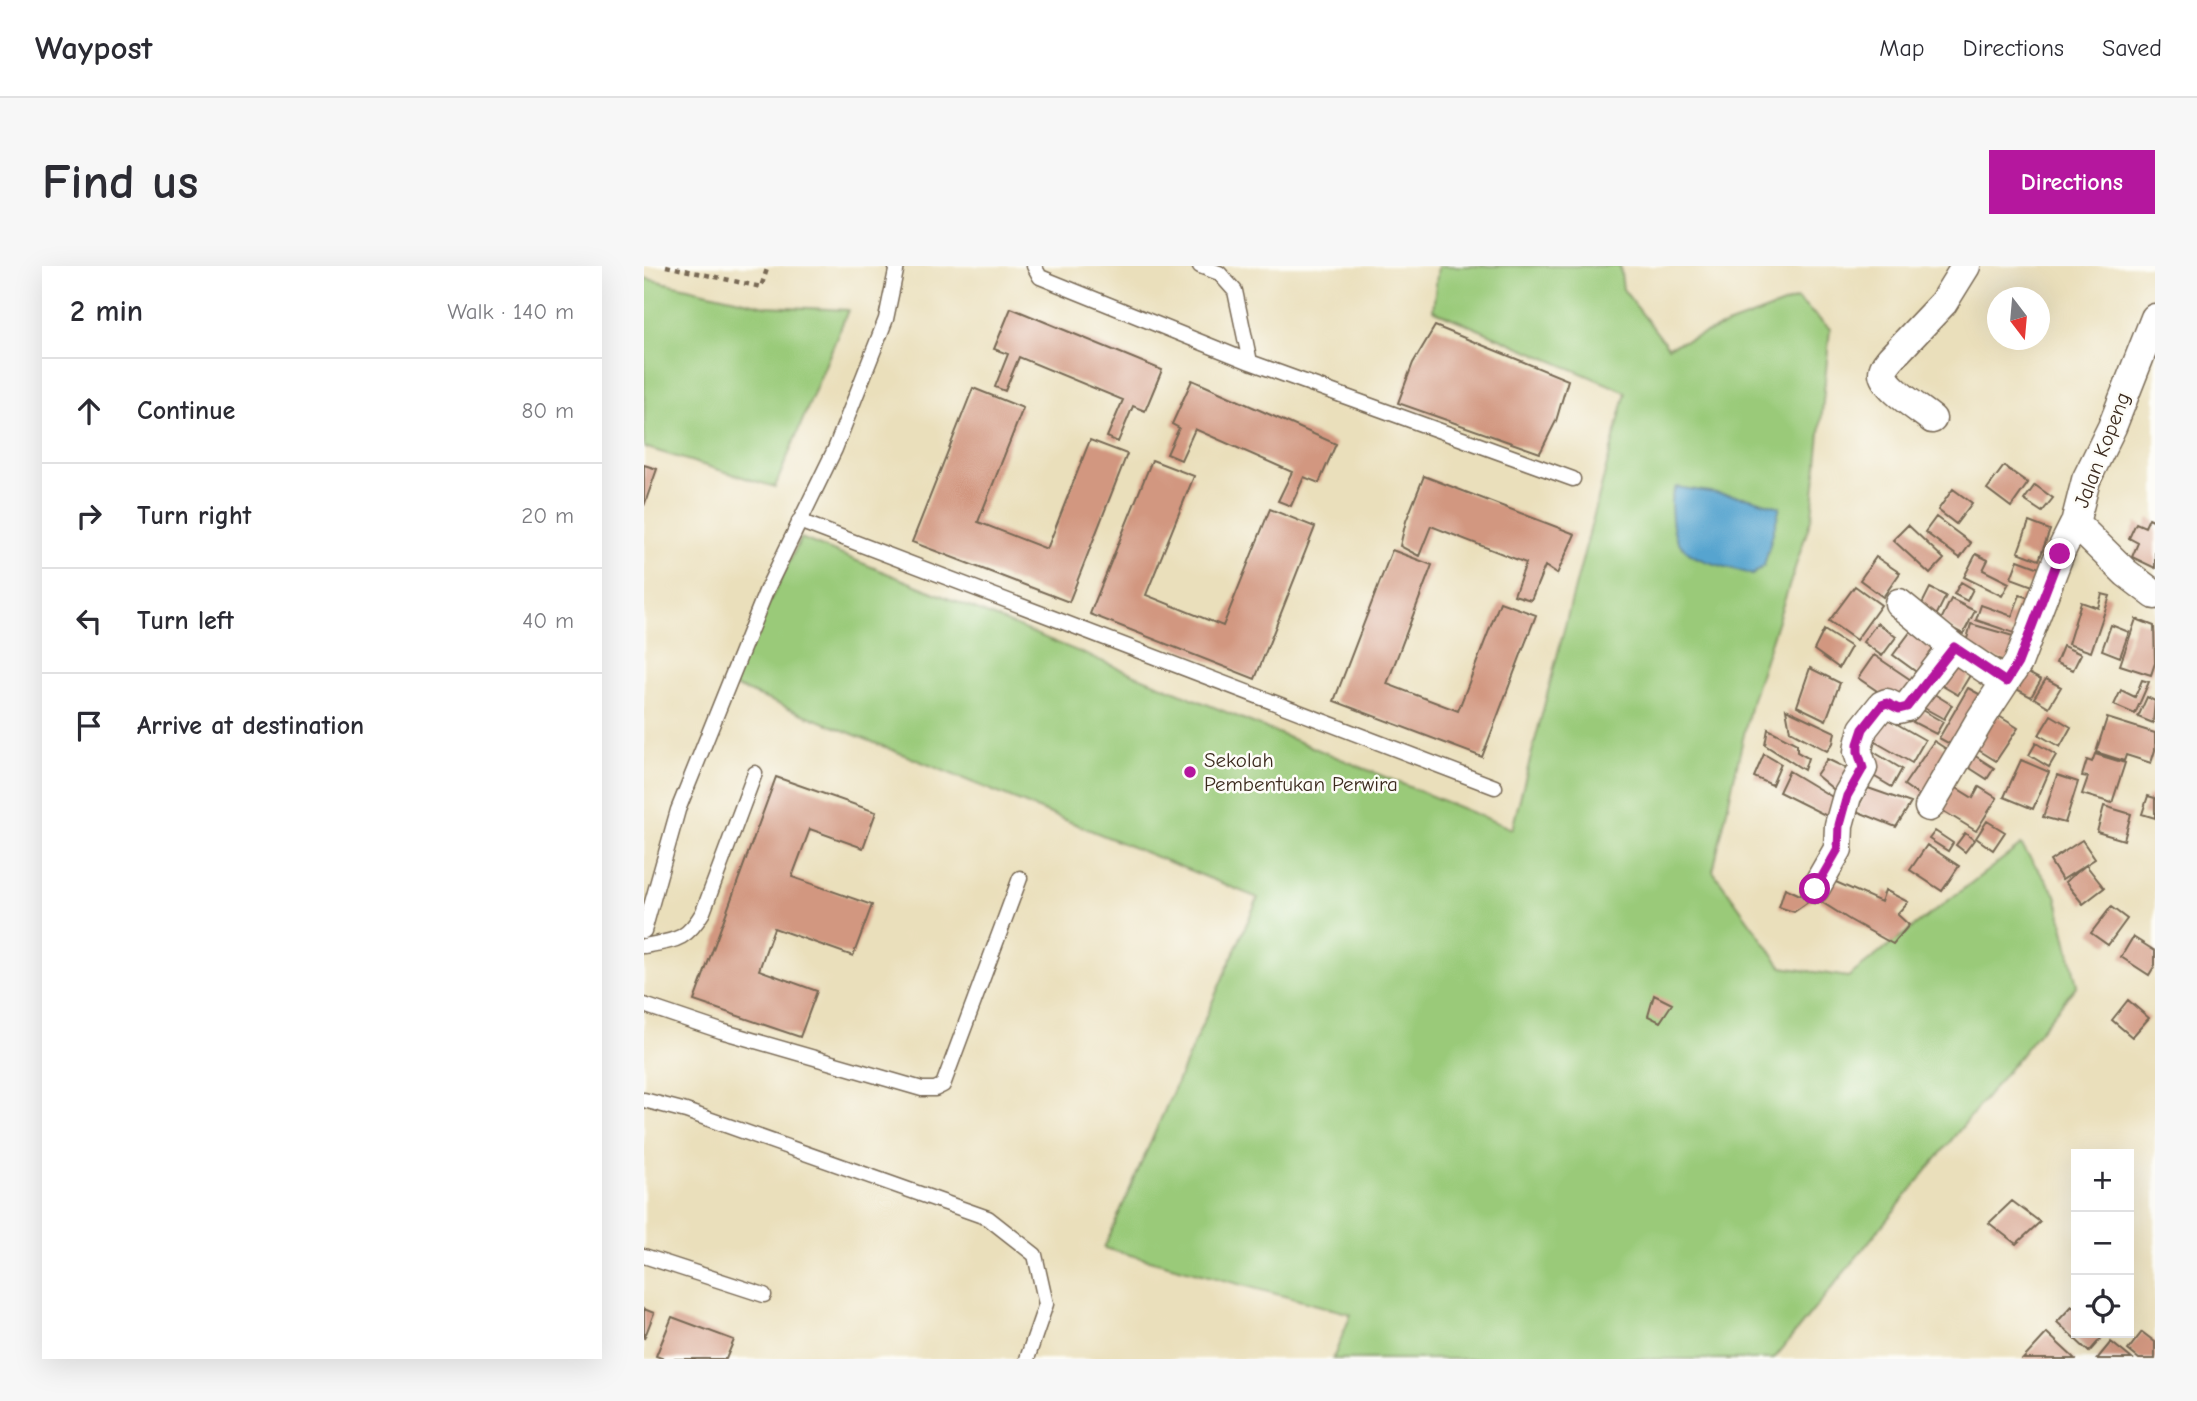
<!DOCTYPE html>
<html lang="en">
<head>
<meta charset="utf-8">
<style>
	body { margin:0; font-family:"Comic Neue",sans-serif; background:#f7f7f7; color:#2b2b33 }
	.controls { position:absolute; right:21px; bottom:21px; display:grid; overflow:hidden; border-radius:0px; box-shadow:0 7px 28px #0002 }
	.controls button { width:63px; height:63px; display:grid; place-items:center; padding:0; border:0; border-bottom:2px solid #e1e1e2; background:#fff; color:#2b2b33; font:35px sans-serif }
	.compass { position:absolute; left:1343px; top:21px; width:63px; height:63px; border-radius:50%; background:#fff; box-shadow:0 7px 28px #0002; rotate:164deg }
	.stop { position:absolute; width:21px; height:21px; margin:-16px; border:5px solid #b5179e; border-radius:50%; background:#fff }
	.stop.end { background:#b5179e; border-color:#fff; box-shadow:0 2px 7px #0008 }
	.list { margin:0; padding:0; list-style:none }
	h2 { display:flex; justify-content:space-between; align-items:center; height:91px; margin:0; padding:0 28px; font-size:30px }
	h2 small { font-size:23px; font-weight:400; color:#7c7c81 }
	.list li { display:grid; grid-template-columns:46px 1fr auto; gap:21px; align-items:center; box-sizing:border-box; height:105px; padding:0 28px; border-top:2px solid #e1e1e2 }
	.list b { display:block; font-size:26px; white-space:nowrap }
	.list em { font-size:23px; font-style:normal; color:#7c7c81 }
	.icon { flex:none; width:38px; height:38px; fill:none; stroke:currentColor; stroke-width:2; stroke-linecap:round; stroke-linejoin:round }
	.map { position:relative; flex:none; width:1511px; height:1093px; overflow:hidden; border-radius:0px }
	header { display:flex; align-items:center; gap:42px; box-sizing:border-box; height:98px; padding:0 35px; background:#fff; border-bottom:2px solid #e1e1e2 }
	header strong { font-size:33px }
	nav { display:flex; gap:38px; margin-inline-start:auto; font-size:24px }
	.intro { display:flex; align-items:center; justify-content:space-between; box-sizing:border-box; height:168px; padding:0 42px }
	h1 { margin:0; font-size:49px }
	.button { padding:18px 32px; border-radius:0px; background:#b5179e; color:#fff; font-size:24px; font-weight:700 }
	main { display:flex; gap:42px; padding:0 42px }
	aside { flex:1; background:#fff; border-radius:0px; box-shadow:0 7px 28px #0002 }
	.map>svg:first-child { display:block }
</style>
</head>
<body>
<header>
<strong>Waypost</strong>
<nav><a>Map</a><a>Directions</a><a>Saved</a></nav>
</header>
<div class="intro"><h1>Find us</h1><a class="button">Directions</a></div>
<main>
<aside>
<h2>2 min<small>Walk · 140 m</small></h2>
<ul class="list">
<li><svg class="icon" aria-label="ahead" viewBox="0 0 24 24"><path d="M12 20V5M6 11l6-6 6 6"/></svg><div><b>Continue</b></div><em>80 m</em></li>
<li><svg class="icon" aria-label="right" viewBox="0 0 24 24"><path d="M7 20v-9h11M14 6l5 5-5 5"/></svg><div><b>Turn right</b></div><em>20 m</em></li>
<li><svg class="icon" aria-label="left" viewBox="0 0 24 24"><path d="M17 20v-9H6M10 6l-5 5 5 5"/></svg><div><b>Turn left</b></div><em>40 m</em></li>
<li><svg class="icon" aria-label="arrive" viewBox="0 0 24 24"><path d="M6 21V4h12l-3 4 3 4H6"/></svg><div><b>Arrive at destination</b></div></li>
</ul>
</aside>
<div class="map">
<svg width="1511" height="1093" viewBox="0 0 1511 1093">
	<rect width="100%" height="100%" fill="#fdfcf7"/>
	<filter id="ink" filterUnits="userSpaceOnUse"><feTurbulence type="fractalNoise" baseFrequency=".0143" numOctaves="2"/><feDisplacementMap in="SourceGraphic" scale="14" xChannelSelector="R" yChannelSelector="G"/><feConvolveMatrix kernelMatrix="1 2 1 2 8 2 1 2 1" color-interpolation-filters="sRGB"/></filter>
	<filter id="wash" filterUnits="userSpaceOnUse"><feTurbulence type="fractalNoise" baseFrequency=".00686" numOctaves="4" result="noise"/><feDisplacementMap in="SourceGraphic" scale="28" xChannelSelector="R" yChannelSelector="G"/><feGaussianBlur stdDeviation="1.57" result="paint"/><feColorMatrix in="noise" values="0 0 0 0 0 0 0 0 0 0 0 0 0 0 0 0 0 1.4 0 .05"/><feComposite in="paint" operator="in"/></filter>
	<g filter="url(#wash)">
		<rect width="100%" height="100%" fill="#eadfbb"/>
		<path fill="#9aca79" stroke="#6a7a4c" stroke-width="2" d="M794,0H976L979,23L1024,81L1153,33L1186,63L1168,250L1108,433L1069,605L1138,701L1204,711L1377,579L1412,629L1433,719L1130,1093H689L707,1048L460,982L614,632L85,418L157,272L868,563L982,126L789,44Z
			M0,12L122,40L204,44L131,221L0,181Z"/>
		<path fill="#56a4cf" stroke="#486776" stroke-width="2" d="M1032,221L1106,232L1136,241L1120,300L1108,309C1075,295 1031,300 1028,253C1027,240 1025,232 1032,221Z"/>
		<g id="blocks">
			<path fill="#d29780" d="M367,42L518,104L501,145L489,140L474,176L463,171L479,134L375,91L361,125L351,121L364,88L350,83Z
				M791,60L924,114L912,155L896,187L754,137L769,97Z
				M548,114L692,178L675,217L660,211L647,240L634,235L648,206L551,163L537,194L523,188L535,162L528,158Z
				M329,122L379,142L334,256L403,283L446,174L483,188L425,336L268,276Z
				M508,194L550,210L502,329L579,360L626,243L671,261L611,413L446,348Z
				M0,199L13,203L0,240Z
				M1360,200L1384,217L1367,241L1343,223Z
				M780,210L931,268L913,308L901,300L887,334L870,329L882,297L787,260L775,290L756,280L762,255Z
				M1391,219L1409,232L1398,246L1380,234Z
				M1309,223L1328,237L1312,258L1294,244Z
				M1292,251L1327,277L1316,292L1281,266Z
				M1505,252L1511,255V302L1488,291L1494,277L1485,272L1492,257L1501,261Z
				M1385,256L1406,264L1395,294L1374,286Z
				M1264,259L1300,293L1286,308L1249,274Z
				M748,284L788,299L743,418L814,445L856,336L892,349L838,491L690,435Z
				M1332,288L1344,294L1339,304L1365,317L1358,330L1320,311Z
				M1232,291L1256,307L1239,331L1216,314Z
				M1374,294L1401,304L1394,322L1367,312Z
				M1317,316L1329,323L1323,335L1310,328Z
				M1211,320L1237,339L1212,374L1185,355Z
				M1286,322L1302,330L1291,352L1275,344Z
				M1458,328L1466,330L1447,386L1424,378L1437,336L1454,342Z
				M1376,329L1391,334L1379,370L1332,354L1337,339L1368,350Z
				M1307,333L1331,345L1319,368L1296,356Z
				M1492,353L1510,360L1511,397L1507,409L1476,399Z
				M1233,357L1252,371L1238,390L1219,376Z
				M1273,357L1302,378L1278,410L1249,389Z
				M1327,358L1376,372L1369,397L1320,384Z
				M1467,359L1485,366L1476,391L1458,384Z
				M1180,364L1207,381L1195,402L1170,384Z
				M1419,380L1437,388L1429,404L1412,397Z
				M1307,387L1331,401L1314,429L1290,415Z
				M1230,389L1270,416L1254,439L1214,412Z
				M1166,402L1196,417L1182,454L1153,440Z
				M1377,403L1397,414L1387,431L1367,420Z
				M1402,413L1417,421L1405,441L1390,432Z
				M1498,414L1505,416L1491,448L1470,439L1477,424L1491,431Z
				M1324,422L1344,433L1315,483L1295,472Z
				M1282,423L1308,439L1300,453L1273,438Z
				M1503,431L1511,435L1509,457L1494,451Z
				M1142,443L1191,466L1189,477L1183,485L1146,465Z
				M1276,443L1299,456L1292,468L1269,456Z
				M1350,447L1374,462L1352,495L1328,480Z
				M1407,449L1427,461L1416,481L1395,469Z
				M1239,450L1281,474L1268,497L1226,473Z
				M1463,452L1511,467V484L1507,497L1482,489L1480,495L1452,486Z
				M1124,463L1153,478V486L1164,492L1160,504L1121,479Z
				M1290,475L1313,490L1283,535L1260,519Z
				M1392,477L1412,489L1405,501L1385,489Z
				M1223,482L1258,503L1248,521L1226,508Z
				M1325,486L1350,502L1343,513L1318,497Z
				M1120,488L1137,498L1128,519L1110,511Z
				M1451,488L1481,497L1468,537L1438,528L1444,511L1438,510L1443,494L1448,496Z
				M1183,493L1208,505L1194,527L1172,509Z
				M1377,494L1405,506L1389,543L1360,531Z
				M1145,505L1195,535L1185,551L1135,526Z
				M1413,509L1434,516L1421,557L1399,551Z
				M132,511L232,546L219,582L166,563L148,611L228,639L209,690L130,662L115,704L173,725L156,771L50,735Z
				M1306,518L1329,532L1335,521L1353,532L1332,565L1291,540Z
				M1224,522L1267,537L1252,561L1212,545Z
				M1504,530L1511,532V552L1498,548Z
				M1460,540L1487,548L1480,574L1453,566Z
				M1343,555L1361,566L1349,584L1332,572Z
				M1291,565L1309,577L1304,585L1285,573Z
				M1321,567L1330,574L1321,586L1312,579Z
				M1438,574L1451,593L1418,614L1406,595Z
				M1283,579L1315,600L1298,625L1266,604Z
				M1442,599L1460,622L1439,638L1421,616Z
				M1185,613L1237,636L1241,624L1264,636L1253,648L1265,659L1249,678L1206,654L1176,635Z
				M1141,622L1167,634L1150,646L1135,641Z
				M1467,641L1483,653L1464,679L1447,667Z
				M1489,671L1511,685V699L1505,709L1477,691Z
				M1010,729L1028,738L1016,756L1004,750Z
				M1484,734L1505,752L1488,771L1468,754Z
				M1368,935L1396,956L1372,978L1345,957Z
				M1428,1040L1432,1044V1067H1458L1460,1069L1445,1086L1413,1056Z
				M0,1043L10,1047L0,1073Z
				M28,1051L90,1074L82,1093H20L12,1090Z
				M1498,1066L1511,1076V1093H1495L1484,1084Z
				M1403,1067L1431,1093H1379Z
				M1467,1076L1488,1093H1453Z"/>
		</g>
	</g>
	<g filter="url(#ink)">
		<use href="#blocks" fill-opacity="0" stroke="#786955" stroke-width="2"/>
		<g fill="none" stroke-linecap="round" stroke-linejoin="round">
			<g stroke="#786955" stroke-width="17">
				<path id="lane" d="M390,0L396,11L606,96L929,213
					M556,0L575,7L591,25L606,96
					M155,255L851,521
					M0,665L34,544L123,323L191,183L242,53L253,0
					M0,680C32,674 42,675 59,646L111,507
					M0,739L77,765L278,823H291L299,819L376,612
					M0,834L42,845L344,952L391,989L402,1038L383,1093
					M0,990L120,1029"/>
			</g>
			<g stroke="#786955" stroke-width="31">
				<path id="street" d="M1511,52L1468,161L1442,214L1431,257L1482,307L1511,329
					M1288,153C1277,144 1239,120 1239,107C1239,101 1243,97 1247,92L1299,37L1322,0
					M1255,337L1309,381L1361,416L1374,397L1416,287L1431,257
					M1285,541L1336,454L1361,416
					M1171,623L1194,583L1195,559L1203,530L1219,502L1214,486L1215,479L1219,463L1238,439L1243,437L1255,443L1263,441L1309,381"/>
			</g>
			<path stroke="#786955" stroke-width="4.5" stroke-dasharray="5 5" stroke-linecap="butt" d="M22,0L117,21L124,0"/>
			<use href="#lane" stroke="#fff" stroke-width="14"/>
			<use href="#street" stroke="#fff" stroke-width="28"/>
		</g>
	</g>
	<g fill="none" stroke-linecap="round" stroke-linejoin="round" filter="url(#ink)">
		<path stroke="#b5179e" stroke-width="9" d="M1171,623L1194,583L1195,559L1203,530L1219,502L1214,486V478L1219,463L1238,439L1243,437L1255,443L1263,441L1310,381L1362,416L1374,397L1416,288"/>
	</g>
	<circle fill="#b5179e" stroke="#fdfcf7" stroke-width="2.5" cx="546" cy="506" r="7"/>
	<g text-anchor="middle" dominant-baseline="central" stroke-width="5" stroke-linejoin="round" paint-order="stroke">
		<g font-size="21" fill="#3b2a1e" stroke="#fdfcf7">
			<text transform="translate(1458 184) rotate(-69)">Jalan Kopeng</text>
		</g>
		<g font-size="21" fill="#3b2a1e" stroke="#fdfcf7" text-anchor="start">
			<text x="560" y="494">Sekolah<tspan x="560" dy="24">Pembentukan Perwira</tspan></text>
		</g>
	</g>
</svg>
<div class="controls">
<button>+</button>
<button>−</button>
<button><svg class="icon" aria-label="locate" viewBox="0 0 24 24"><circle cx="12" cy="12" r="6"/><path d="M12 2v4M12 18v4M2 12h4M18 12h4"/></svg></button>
</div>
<svg class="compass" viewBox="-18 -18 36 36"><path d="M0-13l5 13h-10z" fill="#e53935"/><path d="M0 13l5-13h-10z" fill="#7c7c81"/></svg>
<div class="stop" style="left:1171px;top:623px"></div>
<div class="stop end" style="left:1416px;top:288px"></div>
</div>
</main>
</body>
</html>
